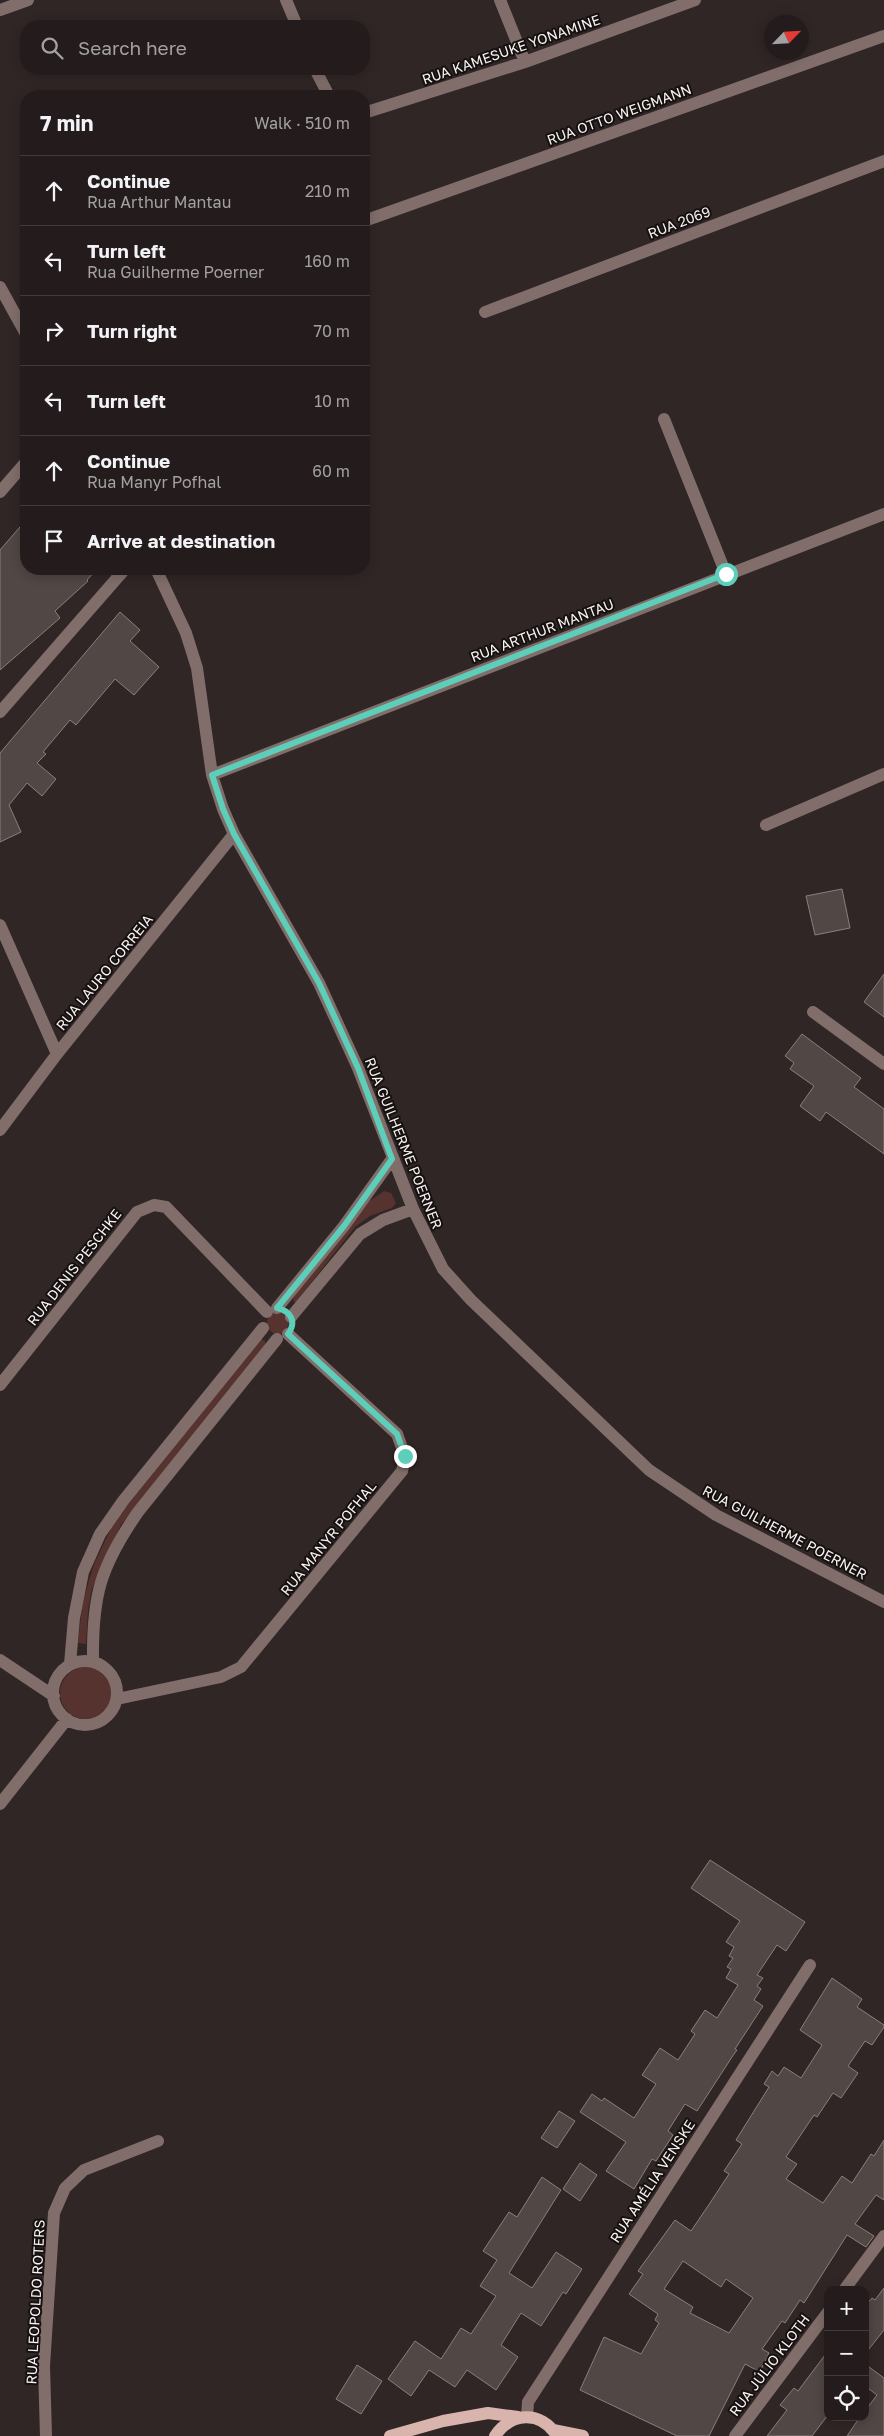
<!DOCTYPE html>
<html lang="en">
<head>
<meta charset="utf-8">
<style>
	body { margin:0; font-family:"Golos Text",sans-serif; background:#2c2525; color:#f1f3f6 }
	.controls { position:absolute; right:15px; bottom:15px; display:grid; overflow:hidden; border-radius:10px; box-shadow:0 2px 12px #0003 }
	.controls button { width:45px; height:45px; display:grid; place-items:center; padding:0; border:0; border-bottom:1px solid #413a3b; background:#241c1c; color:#f1f3f6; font:25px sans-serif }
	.compass { position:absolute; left:764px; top:15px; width:45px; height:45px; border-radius:50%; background:#241c1c; box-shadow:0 2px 12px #0003; rotate:65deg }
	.stop { position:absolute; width:15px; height:15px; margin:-11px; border:4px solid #5dceb9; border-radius:50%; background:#fff }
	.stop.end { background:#5dceb9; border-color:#fff; box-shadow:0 1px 5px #0008 }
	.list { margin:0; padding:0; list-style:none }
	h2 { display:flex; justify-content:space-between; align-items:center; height:65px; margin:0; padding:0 20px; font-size:21px }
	h2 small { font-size:16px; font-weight:400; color:#a3a1a3 }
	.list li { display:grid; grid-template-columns:32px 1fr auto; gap:15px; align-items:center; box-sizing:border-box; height:70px; padding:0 20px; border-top:1px solid #413a3b }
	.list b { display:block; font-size:19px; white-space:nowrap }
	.list p { margin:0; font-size:16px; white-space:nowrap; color:#a3a1a3 }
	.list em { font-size:16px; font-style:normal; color:#a3a1a3 }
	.icon { flex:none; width:28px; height:28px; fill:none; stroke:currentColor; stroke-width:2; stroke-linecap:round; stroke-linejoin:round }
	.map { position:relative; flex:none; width:884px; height:2436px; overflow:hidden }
	.search { position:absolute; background:#241c1c; box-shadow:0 2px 12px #0003; left:20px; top:20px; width:350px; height:55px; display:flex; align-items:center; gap:12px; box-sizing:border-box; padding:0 18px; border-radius:20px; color:#a3a1a3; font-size:19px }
	.panel { position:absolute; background:#241c1c; box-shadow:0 2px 12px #0003; left:20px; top:90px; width:350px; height:485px; border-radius:20px }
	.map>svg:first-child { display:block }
</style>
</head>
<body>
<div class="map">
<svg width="884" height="2436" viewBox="0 0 884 2436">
	<rect width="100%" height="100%" fill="#302625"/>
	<path fill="#56332e" d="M384,1191L391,1193L396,1203L392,1208L370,1216L355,1227L296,1302H294L293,1297L368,1202Z
		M267 1323a11 11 0 1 1 22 0a11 11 0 1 1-22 0Z
		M261,1339L265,1341V1346L121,1525L92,1589L88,1610L86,1644L78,1643L82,1606L89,1580L95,1562L114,1522Z
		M60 1693a26 26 0 1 1 52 0a26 26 0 1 1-52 0Z"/>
	<path fill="#514745" stroke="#8a7f7c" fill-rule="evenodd" d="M26,520V569H97L87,580L88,581L55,611L60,618L0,670V550Z
		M120,612L140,630L130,641L159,667L134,695L115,679L76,725L70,720L43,752L46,754L37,763L56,779L42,796L27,783L9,805L21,832L0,842V753Z
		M842,889L850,928L815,935L806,896Z
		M884,974V1017L864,1002Z
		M802,1034L861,1078L854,1087L884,1109V1154L826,1112L820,1121L800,1106L814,1086L790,1069L794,1063L785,1056Z
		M710,1860L805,1922L786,1951L777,1945L757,1975L763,1978L757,1986L761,1989L754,2000L763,2006L735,2049L737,2050L732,2057L697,2111L685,2104L668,2131L673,2135L656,2161L652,2159L634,2189L606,2171L626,2142L580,2112L592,2094L602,2101L604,2098L634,2118L656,2084L642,2075L660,2048L678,2060L695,2034L691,2031L705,2010L717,2018L738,1985L726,1978L731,1969L727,1967L733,1958L729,1956L734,1947L726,1942L740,1921L691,1888Z
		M832,1978L862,1999L857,2007L884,2025V2027L872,2045L865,2041L848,2066L858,2073L841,2098L833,2093L817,2117L814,2115L786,2157L797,2164L786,2179L823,2203L842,2176L852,2183L871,2154L874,2156L884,2140V2200L876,2195L855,2224L874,2236L866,2247L847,2235L804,2303L800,2300L785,2323L782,2321L762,2349L769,2353L760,2372L745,2364L709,2436H677L580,2390L604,2337L641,2354L659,2323L655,2320L658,2314L629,2294L643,2274L638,2271L675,2220L691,2231L710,2203L729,2174L724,2171L742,2144L736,2140L769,2087L764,2084L772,2071L778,2076L784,2067L801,2078L822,2045L800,2030ZM683,2261L721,2287L726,2279L753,2298L729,2333L690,2313L693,2307L664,2289Z
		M559,2111L575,2121L557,2148L541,2138Z
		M580,2163L597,2175L580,2201L563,2189Z
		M542,2177L561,2190L509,2273L532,2288L556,2252L582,2269L566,2294L563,2292L541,2326L521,2313L501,2345L518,2357L496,2390L467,2370L455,2387L429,2370L411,2396L388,2379L415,2341L441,2359L461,2328L471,2334L496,2296L480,2286L497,2260L483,2251L509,2212L517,2217Z
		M884,2288V2330L865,2354V2306L872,2298L875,2300Z
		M828,2351V2415L812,2436H767L787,2410L780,2405L794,2388L798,2391Z
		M865,2364L884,2378V2436H847L860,2417H865V2411L877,2395L865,2386Z
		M357,2365L382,2381L361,2414L336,2399Z"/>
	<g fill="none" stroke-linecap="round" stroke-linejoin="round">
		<path stroke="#816e6b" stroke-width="12" d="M286,0L297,26
			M500,0L525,62
			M0,10L28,0
			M315,69L329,96
			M364,113L525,62L695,0
			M364,221L884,36
			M0,287L26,334
			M485,312L884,161
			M664,419L726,574
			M0,492L26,462
			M156,569L186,633L197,668L212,775L223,809L234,834L319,983L358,1068L413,1209L443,1269L471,1300L649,1470L716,1515L884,1602
			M0,712L125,569
			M212,775L884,514
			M766,825L884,774
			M0,925L57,1054
			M813,1012L884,1064
			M0,1130L57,1054L234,834
			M277,1308L344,1226L392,1159
			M291,1317L360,1234L383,1220L413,1209
			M0,1385L137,1212L154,1205L166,1207L267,1312
			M0,1660L54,1696
			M53 1693a32 32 0 1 1 64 0a32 32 0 1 1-64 0Z
			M93,1662C92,1596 100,1567 138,1512L277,1339
			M70,1664L74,1618L83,1572L100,1534L123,1501L263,1328
			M117,1699L221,1677L241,1667L402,1471L405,1456L397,1434L288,1334
			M0,1804L67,1719
			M844,2290L884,2236
			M527,2417L528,2402L810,1965
			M46,2436L44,2366L54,2213L65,2188L84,2170L158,2141
			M735,2436L828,2312"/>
		<path stroke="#d9b4ad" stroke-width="12" d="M553,2430L583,2436
			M390,2436L443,2421L488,2413L518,2417
			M495,2436C511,2412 541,2410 557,2436"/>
	</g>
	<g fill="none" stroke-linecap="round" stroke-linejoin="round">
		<path stroke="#5dceb9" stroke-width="6" d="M405,1456L397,1434L288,1334C297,1322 291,1311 277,1308L344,1226L392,1159L358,1068L319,983L234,834L223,809L212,775L726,574"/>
	</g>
	<g text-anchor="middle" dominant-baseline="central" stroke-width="4" stroke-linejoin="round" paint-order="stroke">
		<g font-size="14" fill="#f9f2f1" stroke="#151110">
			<text transform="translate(511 49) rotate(-19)">RUA KAMESUKE YONAMINE</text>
			<text transform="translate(619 114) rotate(-20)">RUA OTTO WEIGMANN</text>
			<text transform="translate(679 222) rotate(-21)">RUA 2069</text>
			<text transform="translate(542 630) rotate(-21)">RUA ARTHUR MANTAU</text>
			<text transform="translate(104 972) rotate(-51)">RUA LAURO CORREIA</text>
			<text transform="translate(404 1143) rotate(68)">RUA GUILHERME POERNER</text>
			<text transform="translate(74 1267) rotate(-52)">RUA DENIS PESCHKE</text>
			<text transform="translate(785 1532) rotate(28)">RUA GUILHERME POERNER</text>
			<text transform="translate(328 1538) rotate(-51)">RUA MANYR POFHAL</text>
			<text transform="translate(652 2181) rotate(-57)">RUA AMÉLIA VENSKE</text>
			<text transform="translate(35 2302) rotate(-87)">RUA LEOPOLDO ROTERS</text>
			<text transform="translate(769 2365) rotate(-53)">RUA JÚLIO KLOTH</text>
		</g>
	</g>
</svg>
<div class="controls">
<button>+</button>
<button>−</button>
<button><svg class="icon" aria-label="locate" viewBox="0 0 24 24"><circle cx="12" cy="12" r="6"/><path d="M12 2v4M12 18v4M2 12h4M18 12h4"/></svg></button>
</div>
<svg class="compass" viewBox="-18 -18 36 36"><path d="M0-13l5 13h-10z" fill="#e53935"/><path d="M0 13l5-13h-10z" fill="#a3a1a3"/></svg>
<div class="stop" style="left:726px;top:574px"></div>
<div class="stop end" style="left:405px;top:1456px"></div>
<div class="search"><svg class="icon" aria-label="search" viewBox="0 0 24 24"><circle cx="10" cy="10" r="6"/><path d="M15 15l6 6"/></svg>Search here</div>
<section class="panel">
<h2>7 min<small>Walk · 510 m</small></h2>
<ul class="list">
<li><svg class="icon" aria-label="ahead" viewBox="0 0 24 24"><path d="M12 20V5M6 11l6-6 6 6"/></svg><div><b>Continue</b><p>Rua Arthur Mantau</p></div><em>210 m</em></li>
<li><svg class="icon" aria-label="left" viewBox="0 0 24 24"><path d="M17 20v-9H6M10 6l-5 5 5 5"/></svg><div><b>Turn left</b><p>Rua Guilherme Poerner</p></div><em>160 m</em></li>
<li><svg class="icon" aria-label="right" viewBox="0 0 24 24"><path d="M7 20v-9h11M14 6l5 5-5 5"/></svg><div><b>Turn right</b></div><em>70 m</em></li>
<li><svg class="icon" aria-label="left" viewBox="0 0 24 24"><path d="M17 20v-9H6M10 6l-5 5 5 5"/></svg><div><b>Turn left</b></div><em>10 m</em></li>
<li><svg class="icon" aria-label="ahead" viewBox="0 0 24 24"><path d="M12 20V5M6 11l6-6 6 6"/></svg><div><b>Continue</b><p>Rua Manyr Pofhal</p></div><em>60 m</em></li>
<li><svg class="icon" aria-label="arrive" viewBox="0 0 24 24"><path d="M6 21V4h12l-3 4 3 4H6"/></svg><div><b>Arrive at destination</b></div></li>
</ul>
</section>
</div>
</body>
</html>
